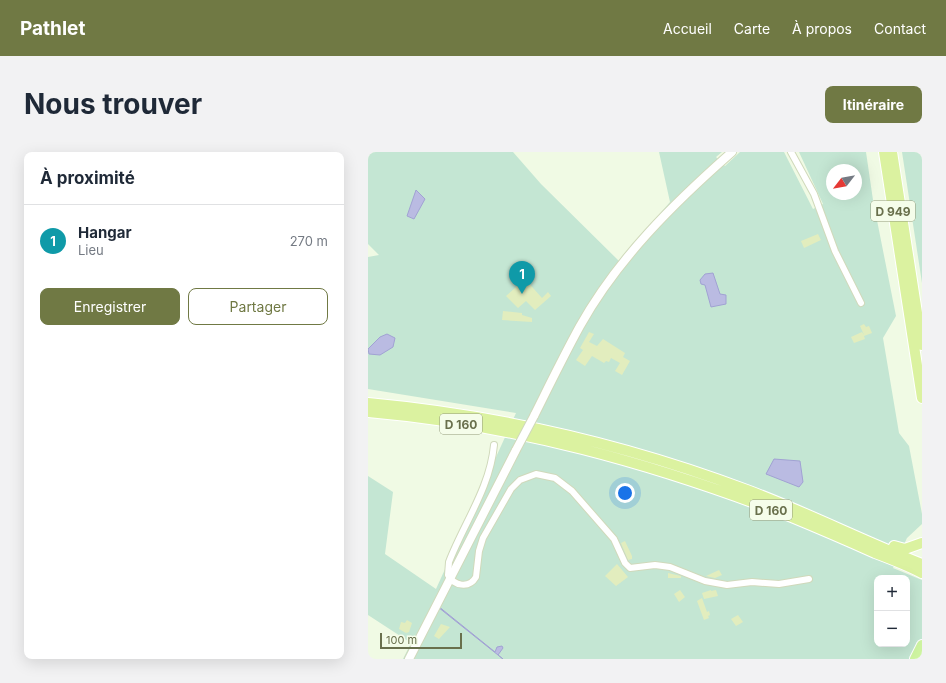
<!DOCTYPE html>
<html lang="fr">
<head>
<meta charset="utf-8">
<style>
	body { margin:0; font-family:Inter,sans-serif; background:#f2f2f3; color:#1f2937 }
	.controls { position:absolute; right:12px; bottom:12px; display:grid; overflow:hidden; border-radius:8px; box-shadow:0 4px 16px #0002 }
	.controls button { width:36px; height:36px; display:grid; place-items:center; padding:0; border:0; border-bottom:1px solid #e0e1e3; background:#fff; color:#1f2937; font:20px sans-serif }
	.compass { position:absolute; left:458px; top:12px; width:36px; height:36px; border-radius:50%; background:#fff; box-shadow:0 4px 16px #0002; rotate:239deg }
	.scale { position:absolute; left:12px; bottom:10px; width:82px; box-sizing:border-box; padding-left:4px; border:2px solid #69704c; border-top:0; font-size:11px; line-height:14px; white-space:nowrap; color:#69704c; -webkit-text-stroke:3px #f5fdea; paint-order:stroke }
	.you { position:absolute; left:257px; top:341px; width:14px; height:14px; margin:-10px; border:3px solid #fff; border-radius:50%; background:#1a73e8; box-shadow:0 0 0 6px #1a73e833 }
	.badge { display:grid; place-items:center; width:26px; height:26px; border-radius:50%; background:#707944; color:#fff; font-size:13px; font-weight:700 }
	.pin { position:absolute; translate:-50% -33px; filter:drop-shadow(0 1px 2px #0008) }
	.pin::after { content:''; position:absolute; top:21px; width:14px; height:12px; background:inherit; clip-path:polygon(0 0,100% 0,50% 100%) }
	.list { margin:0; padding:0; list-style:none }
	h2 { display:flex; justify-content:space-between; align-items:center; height:52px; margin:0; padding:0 16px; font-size:17px }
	h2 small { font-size:13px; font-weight:400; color:#747a83 }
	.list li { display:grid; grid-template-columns:26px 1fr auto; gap:12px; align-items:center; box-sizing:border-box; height:72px; padding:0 16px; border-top:1px solid #e0e1e3 }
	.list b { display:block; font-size:15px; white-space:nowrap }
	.list p { margin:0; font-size:13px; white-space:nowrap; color:#747a83 }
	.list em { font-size:13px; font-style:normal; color:#747a83 }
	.actions { display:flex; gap:8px; padding:12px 16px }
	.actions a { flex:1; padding:9px 0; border:1px solid #707944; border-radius:8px; text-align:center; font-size:14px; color:#707944 }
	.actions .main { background:#707944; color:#fff }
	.map { position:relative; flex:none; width:554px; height:507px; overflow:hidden; border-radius:8px }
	header { display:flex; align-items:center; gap:24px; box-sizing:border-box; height:56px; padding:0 20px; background:#707944; color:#fff }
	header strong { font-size:19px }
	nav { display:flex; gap:22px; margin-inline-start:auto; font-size:14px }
	.intro { display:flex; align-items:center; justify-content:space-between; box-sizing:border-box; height:96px; padding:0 24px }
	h1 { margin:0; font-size:28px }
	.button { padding:10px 18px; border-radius:8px; background:#707944; color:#fff; font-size:14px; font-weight:700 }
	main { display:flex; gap:24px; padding:0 24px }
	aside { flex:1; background:#fff; border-radius:8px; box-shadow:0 4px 16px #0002 }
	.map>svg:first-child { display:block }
</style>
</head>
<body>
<header>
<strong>Pathlet</strong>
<nav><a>Accueil</a><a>Carte</a><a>À propos</a><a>Contact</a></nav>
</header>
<div class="intro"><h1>Nous trouver</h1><a class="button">Itinéraire</a></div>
<main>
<aside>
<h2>À proximité<small></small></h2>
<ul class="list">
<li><span class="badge" style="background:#0f9aa8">1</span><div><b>Hangar</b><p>Lieu</p></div><em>270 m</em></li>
</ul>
<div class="actions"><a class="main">Enregistrer</a><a>Partager</a></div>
</aside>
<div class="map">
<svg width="554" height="507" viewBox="0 0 554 507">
	<rect width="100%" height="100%" fill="#f0fae4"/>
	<path fill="#c4e6d3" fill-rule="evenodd" d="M0,0H145L173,32L251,109L302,50L291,0H354L348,5L357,14L372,0H416L445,57L455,52L431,0H498L505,48L528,164L515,186L531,281L541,294L554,362V372L539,386L525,416L554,428V507H35L43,491L0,463V324L25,340L17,402L68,437L148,261L0,237V105L11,103L0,92ZM464,18H488V42H464ZM509,426H539V492H509Z
		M534,0H554V131Z"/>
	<path fill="#babbe2" stroke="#a1a2d3" d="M48,38L57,47L46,67L39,64Z
		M345,121L352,142L358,143V152L343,155L337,133L333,132L332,128L337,122Z
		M19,182L27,186L25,195L12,203L1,202L0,197L12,185Z
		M406,307L432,309L435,330L431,335L398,322Z
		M70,454L127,500L129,495L134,494L135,496L130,503L135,507L70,455Z"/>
	<path fill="#e2edbe" d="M450,82L453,88L436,96L433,89Z
		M157,127L174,146L180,140L183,144L167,158L158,149L150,156L138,144Z
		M135,159L154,161V163L164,166V170L134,168Z
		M496,172L498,175L501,174L504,181L496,184L497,187L486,191L483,185L494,180L496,183L492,174Z
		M221,180L226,182L221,190L229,194L235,187L257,201L255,205L262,209L254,223L247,219L252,211L243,206L241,210L238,209L236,211L224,204L217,214L208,208L215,198L212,196Z
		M257,389L264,404V407L260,408L253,391Z
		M249,412L260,425L248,434L237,424Z
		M351,418L354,423L347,426L338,424Z
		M300,421L313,424V426H300Z
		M312,438L317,445L311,450L306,442Z
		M343,438V439L348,438L350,444L336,447L334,441Z
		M334,446L339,460L341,459L342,463L340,464L341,466L336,468L329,449Z
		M370,463L375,470L368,474L363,467Z
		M39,468L44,471L41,480L38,481L31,477L33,470L37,471Z
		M73,472L82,475L71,487L66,484Z"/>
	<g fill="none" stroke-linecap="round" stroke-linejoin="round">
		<g stroke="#d0d9bb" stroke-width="8">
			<path id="minor" d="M423,0L446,42L467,99L493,151
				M126,293C122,336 96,371 81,410L80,423C86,434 101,437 108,425L111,399L115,386L143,337L152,328L168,322L187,326L204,339L246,387L257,411L262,416L287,413L302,415L337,429L359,433L384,430L411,432L441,427"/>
		</g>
		<g stroke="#d0d9bb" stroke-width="10">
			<path id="tertiary" d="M166,264C181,234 196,203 212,174C250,106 306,51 364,0
				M41,507L148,298"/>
		</g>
		<g stroke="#fff" stroke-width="12">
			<path id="primary" d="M547,507L554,493"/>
		</g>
		<g stroke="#fff" stroke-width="12">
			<path id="trunk" d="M516,0L554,246
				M524,0L554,193
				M0,251C129,263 257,292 379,338C438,360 495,389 554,412
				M0,260C147,273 284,311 421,364C450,376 478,388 507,401C523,407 539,413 554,421
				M526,394L537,397L554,391"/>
		</g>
		<use href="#minor" stroke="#fff" stroke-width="6"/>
		<use href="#tertiary" stroke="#fff" stroke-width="8"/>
		<use href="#primary" stroke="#cef4a1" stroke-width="10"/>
		<use href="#trunk" stroke="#dbf2a0" stroke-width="10"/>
		<g stroke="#d0d9bb" stroke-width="10" stroke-linecap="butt">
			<path id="tertiary-bridge" d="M148,298L166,264"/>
		</g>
		<use href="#tertiary-bridge" stroke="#fff" stroke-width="8"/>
	</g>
	<g text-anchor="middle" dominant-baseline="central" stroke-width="4" stroke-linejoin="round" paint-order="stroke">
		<g fill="#f5fdea" stroke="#939a7b" stroke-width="1">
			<rect x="503" y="49" width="44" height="20" rx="3"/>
			<rect x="72" y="262" width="42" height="20" rx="3"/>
			<rect x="382" y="348" width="42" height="20" rx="3"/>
		</g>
		<g font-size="12" font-weight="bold" fill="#69704c">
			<text x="525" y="59">D 949</text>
			<text x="93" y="272">D 160</text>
			<text x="403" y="358">D 160</text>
		</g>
	</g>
</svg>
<div class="controls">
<button>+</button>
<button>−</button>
</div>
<svg class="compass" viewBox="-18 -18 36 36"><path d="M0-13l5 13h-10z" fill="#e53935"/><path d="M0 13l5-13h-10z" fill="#747a83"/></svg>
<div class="scale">100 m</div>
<div class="you"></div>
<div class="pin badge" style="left:154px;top:142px;background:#0f9aa8">1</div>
</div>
</main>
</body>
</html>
